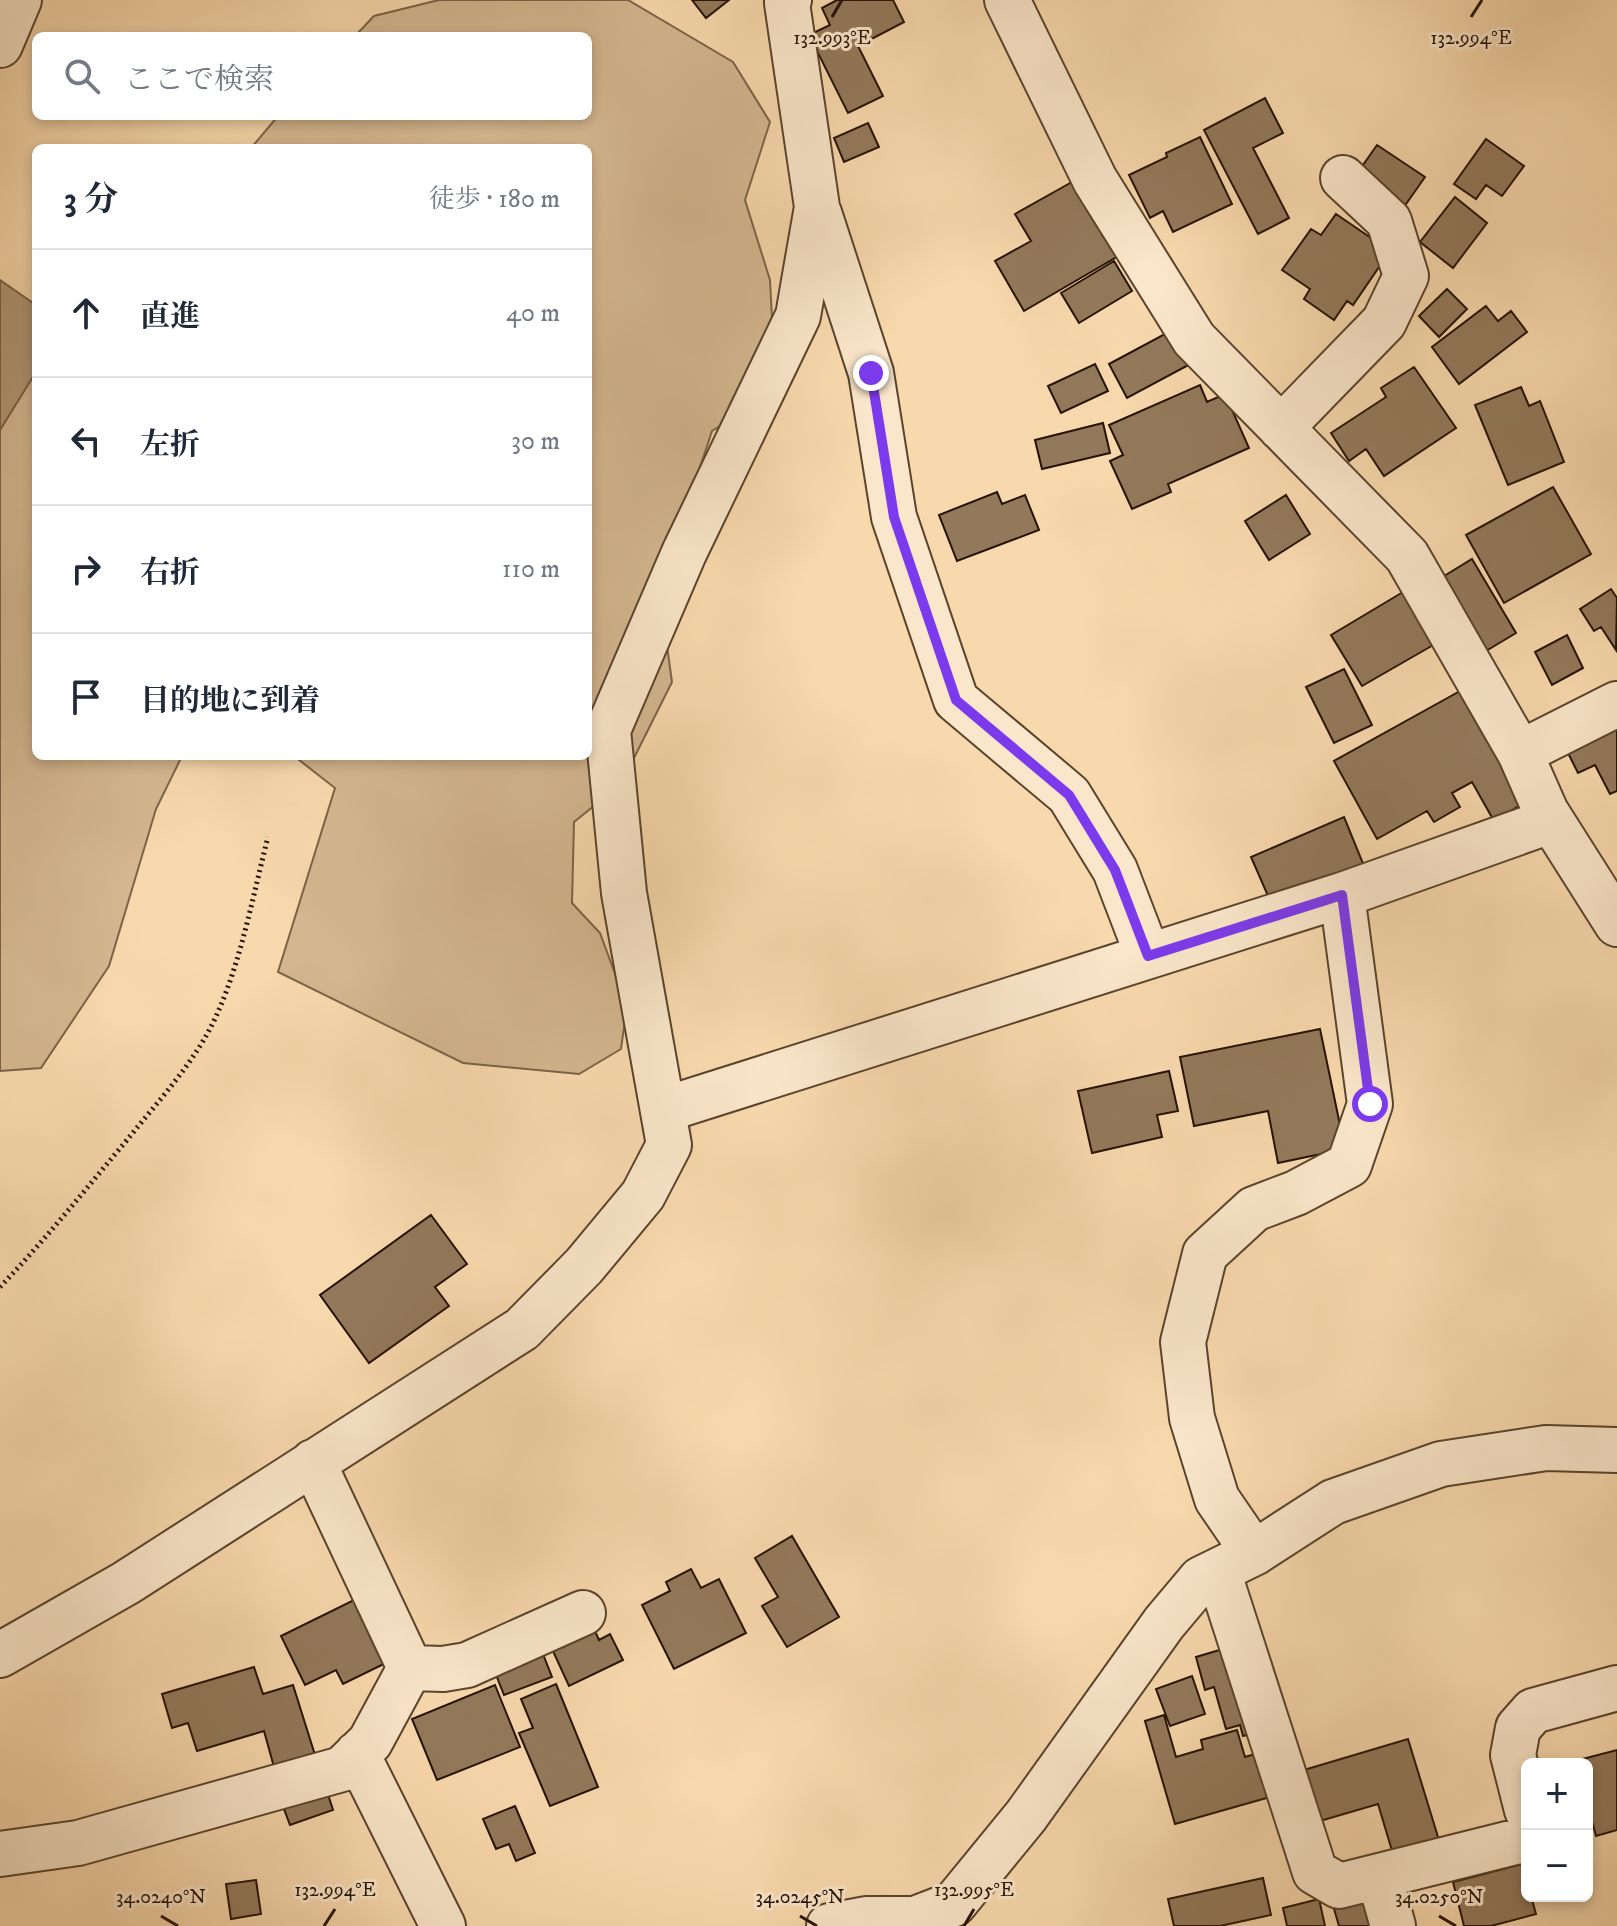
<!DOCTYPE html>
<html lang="ja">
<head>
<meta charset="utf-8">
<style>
	body { margin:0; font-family:"IM FELL DW Pica","Noto Serif JP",serif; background:#f6f6f7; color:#1f2937 }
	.controls { position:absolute; right:24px; bottom:24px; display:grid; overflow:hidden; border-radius:12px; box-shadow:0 4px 12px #0003 }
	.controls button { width:72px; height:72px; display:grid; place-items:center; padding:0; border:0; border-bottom:2px solid #e0e1e3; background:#fff; color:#1f2937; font:40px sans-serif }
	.stop { position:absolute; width:24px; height:24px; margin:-18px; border:6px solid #7c3aed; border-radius:50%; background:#fff }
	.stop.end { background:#7c3aed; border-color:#fff; box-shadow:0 2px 8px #0008 }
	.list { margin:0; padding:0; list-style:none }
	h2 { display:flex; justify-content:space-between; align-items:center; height:104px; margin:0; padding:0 32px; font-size:34px }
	h2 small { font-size:26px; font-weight:400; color:#747a83 }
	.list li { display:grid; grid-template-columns:52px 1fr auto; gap:24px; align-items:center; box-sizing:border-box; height:128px; padding:0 32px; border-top:2px solid #e0e1e3 }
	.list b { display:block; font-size:30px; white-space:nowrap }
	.list em { font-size:26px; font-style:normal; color:#747a83 }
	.icon { flex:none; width:44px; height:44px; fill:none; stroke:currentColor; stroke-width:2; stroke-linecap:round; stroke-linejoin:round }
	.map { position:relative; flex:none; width:1617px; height:1926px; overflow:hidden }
	.search { position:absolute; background:#fff; box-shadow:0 4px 12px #0003; left:32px; top:32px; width:560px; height:88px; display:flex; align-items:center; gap:20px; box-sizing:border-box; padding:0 28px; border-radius:12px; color:#747a83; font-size:30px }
	.panel { position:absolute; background:#fff; box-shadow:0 4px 12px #0003; left:32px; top:144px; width:560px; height:616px; border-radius:12px }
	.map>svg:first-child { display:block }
</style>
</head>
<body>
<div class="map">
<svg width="1617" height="1926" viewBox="0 0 1617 1926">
	<rect width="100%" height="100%" fill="#f8d9ad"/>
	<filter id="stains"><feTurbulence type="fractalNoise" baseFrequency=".0025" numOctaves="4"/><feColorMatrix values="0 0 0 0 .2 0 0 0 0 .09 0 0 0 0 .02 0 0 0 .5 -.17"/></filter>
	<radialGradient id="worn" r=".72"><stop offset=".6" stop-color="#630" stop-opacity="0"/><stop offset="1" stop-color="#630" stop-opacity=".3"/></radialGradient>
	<path fill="#d4b790" stroke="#7c6449" stroke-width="2" d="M439,0H628L733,62L770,122L745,200L770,280L774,356L750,408L712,431L683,519L660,595L672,682L621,784L574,822L572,903L600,933L627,1006L621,1049L579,1074L463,1063L278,972L335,788L294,756H588V148H251L278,116H588V36H355L374,16Z
		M36,335V756H182L156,809L109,966L41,1068L0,1071V387Z"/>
	<path fill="#b09573" stroke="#786146" stroke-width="2" d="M0,280L36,305V372L0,430Z"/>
	<path fill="#93795b" stroke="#251202" stroke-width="2" d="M692,0H729L706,18Z
		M837,0H893L904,22L858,46L883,96L848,113L809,35L830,25L822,8Z
		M1265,98L1283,133L1253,148L1289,218L1258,234L1204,130Z
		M868,123L879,147L844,162L834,138Z
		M1200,137L1232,204L1173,232L1163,211L1150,218L1129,175L1167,157L1166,153Z
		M1486,139L1524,166L1502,196L1486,185L1476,199L1454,184Z
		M1377,145L1425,177L1404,207L1356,175Z
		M1079,178L1122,254L1024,311L995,261L1031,241L1015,214Z
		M1455,197L1487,223L1453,268L1420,242Z
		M1336,214L1390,251L1353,305L1347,301L1334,320L1304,299L1310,289L1282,270L1311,229L1321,235Z
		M1114,261L1132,291L1079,323L1061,293Z
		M1447,289L1467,309L1439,337L1419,316Z
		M1486,306L1498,321L1511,311L1527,332L1459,384L1432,347Z
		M1176,328L1194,362L1127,398L1109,364Z
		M1095,364L1108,391L1061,413L1048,386Z
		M1414,367L1456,428L1384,476L1366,449L1349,461L1331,433L1386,397L1381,388Z
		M1200,385L1207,402L1225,394L1249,448L1168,484L1171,492L1132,509L1110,461L1123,455L1109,425Z
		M1521,387L1529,406L1540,401L1564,462L1508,485L1475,405Z
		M1103,423L1110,453L1042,469L1035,440Z
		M1553,487L1591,554L1504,603L1466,535Z
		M997,492L1002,504L1025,495L1039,530L957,561L939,515Z
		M1286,495L1310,534L1269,560L1245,521Z
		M1472,559L1516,633L1481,654L1436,581Z
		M1611,589L1617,598L1616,650L1601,627L1594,631L1580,609Z
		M1403,592L1435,644L1362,686L1331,635Z
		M1567,635L1583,668L1552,685L1535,652Z
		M1344,669L1372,725L1334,743L1306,687Z
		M1460,691L1524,803L1494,821L1472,782L1452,793L1460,807L1434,822L1427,811L1377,839L1334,761Z
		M1617,726V791L1610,794L1595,765L1578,773L1567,751Z
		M1344,817L1364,866L1272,905L1251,857Z
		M1320,1029L1345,1149L1278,1163L1268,1111L1194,1126L1180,1057Z
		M1169,1071L1178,1111L1157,1115L1162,1137L1092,1153L1078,1091Z
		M431,1215L467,1264L435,1287L449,1306L369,1363L320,1295Z
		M792,1536L839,1617L787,1647L762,1606L778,1597L755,1558Z
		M691,1569L701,1588L719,1579L746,1633L674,1669L642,1605L670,1591L666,1582Z
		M360,1597L392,1660L343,1684L336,1670L305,1685L281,1636Z
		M594,1629L599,1640L610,1634L623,1660L569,1686L552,1649Z
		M539,1644L552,1677L504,1695L491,1662Z
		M1233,1646L1258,1732L1243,1736L1240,1725L1226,1729L1214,1687L1205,1690L1196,1657Z
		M254,1667L263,1694L293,1685L315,1755L274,1767L264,1731L197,1751L188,1723L172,1728L162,1694Z
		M1192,1676L1205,1714L1170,1726L1156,1689Z
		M556,1684L598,1787L550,1806L519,1733L533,1728L521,1699Z
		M495,1685L520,1747L437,1780L412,1719Z
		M1164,1715L1176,1757L1203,1749L1201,1740L1237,1730L1245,1757L1258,1753L1270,1797L1175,1824L1145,1721Z
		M1408,1739L1442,1850L1396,1864L1378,1804L1320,1821L1304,1770Z
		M1617,1750V1830L1596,1836L1587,1803V1764H1576L1575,1761Z
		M325,1785L333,1810L290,1825L281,1801Z
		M515,1806L535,1853L516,1861L509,1844L496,1849L483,1819Z
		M1522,1864L1527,1881V1896H1531L1536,1914L1491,1926H1464L1453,1882Z
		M1263,1878L1271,1915L1220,1926H1174L1168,1899Z
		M256,1880L261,1914L231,1919L226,1884Z
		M1376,1896L1385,1926H1339L1334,1909Z
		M1319,1899L1325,1926H1287L1283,1908Z"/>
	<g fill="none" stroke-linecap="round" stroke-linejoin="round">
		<g stroke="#5a442d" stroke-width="48">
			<path id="street" d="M1007,0L1095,180L1194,339L1407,556L1520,753L1550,821L1342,895L1370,1104L1349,1165L1296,1193L1254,1209L1205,1254L1183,1342L1192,1418L1217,1499L1254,1553
				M0,45L19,0
				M819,213L871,373L894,517L956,700L1069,795L1115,870L1148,956
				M1281,428L1384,322L1406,276L1389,221L1343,178
				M1520,753L1617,704
				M1548,815L1617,924
				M663,1110L1342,895
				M1218,1571L1315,1872L1339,1886L1527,1839
				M0,1655L126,1583L522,1329L584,1266L643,1195L669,1145L624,893L608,730L684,553L798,316L817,207L787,3L789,0
				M410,1668L443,1669L467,1665L583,1613
				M357,1754L443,1926
				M1527,1810L1513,1755L1518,1728L1533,1711L1617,1688
				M0,1854L78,1843L342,1769L370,1742L410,1668L313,1462
				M1379,1876L1393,1926
				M829,1926L866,1919H915L954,1904L1026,1816L1164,1623L1201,1579L1254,1553L1333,1502L1441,1464L1546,1448L1617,1450"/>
		</g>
		<path stroke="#251202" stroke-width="5" stroke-dasharray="2 4" stroke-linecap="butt" d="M0,1287C45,1240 85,1190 127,1140C159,1100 198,1059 218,1012C242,957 253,895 268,837"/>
		<use href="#street" stroke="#fae6ca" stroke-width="44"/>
	</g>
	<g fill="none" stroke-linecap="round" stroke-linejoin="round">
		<path stroke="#7c3aed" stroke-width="10" d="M871,373L894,517L956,700L1069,795L1115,870L1148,956L1342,895L1370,1104"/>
	</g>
	<path fill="none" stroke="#251202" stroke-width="3" d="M832,17L842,0M1471,17L1482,0M161,1916L178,1926M800,1916L817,1926M1439,1916L1456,1926M324,1926L335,1909M964,1926L974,1909"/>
	<g font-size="20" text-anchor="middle" fill="#251202" stroke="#fae6ca" stroke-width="6" stroke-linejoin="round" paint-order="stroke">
		<text x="1471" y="44">132.994°E</text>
		<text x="832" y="44">132.993°E</text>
		<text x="335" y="1896">132.994°E</text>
		<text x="974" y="1896">132.995°E</text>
		<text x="161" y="1903">34.0240°N</text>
		<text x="800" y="1903">34.0245°N</text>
		<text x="1439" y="1903">34.0250°N</text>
	</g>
	<rect width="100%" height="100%" filter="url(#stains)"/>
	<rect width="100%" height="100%" fill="url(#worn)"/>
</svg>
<div class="controls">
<button>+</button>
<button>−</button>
</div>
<div class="stop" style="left:1370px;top:1104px"></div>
<div class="stop end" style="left:871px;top:373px"></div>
<div class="search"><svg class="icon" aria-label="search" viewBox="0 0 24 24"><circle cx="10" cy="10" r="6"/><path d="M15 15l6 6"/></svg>ここで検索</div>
<section class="panel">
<h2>3 分<small>徒歩 · 180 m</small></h2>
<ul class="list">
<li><svg class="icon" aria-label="ahead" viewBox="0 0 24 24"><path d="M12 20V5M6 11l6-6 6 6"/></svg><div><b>直進</b></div><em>40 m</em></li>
<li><svg class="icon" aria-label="left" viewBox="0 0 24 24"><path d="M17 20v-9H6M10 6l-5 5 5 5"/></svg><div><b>左折</b></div><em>30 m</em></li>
<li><svg class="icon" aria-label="right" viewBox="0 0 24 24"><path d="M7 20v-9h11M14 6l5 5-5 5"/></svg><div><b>右折</b></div><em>110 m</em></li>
<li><svg class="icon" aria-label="arrive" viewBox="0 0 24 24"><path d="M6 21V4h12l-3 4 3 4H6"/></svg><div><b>目的地に到着</b></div></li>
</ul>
</section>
</div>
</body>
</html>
